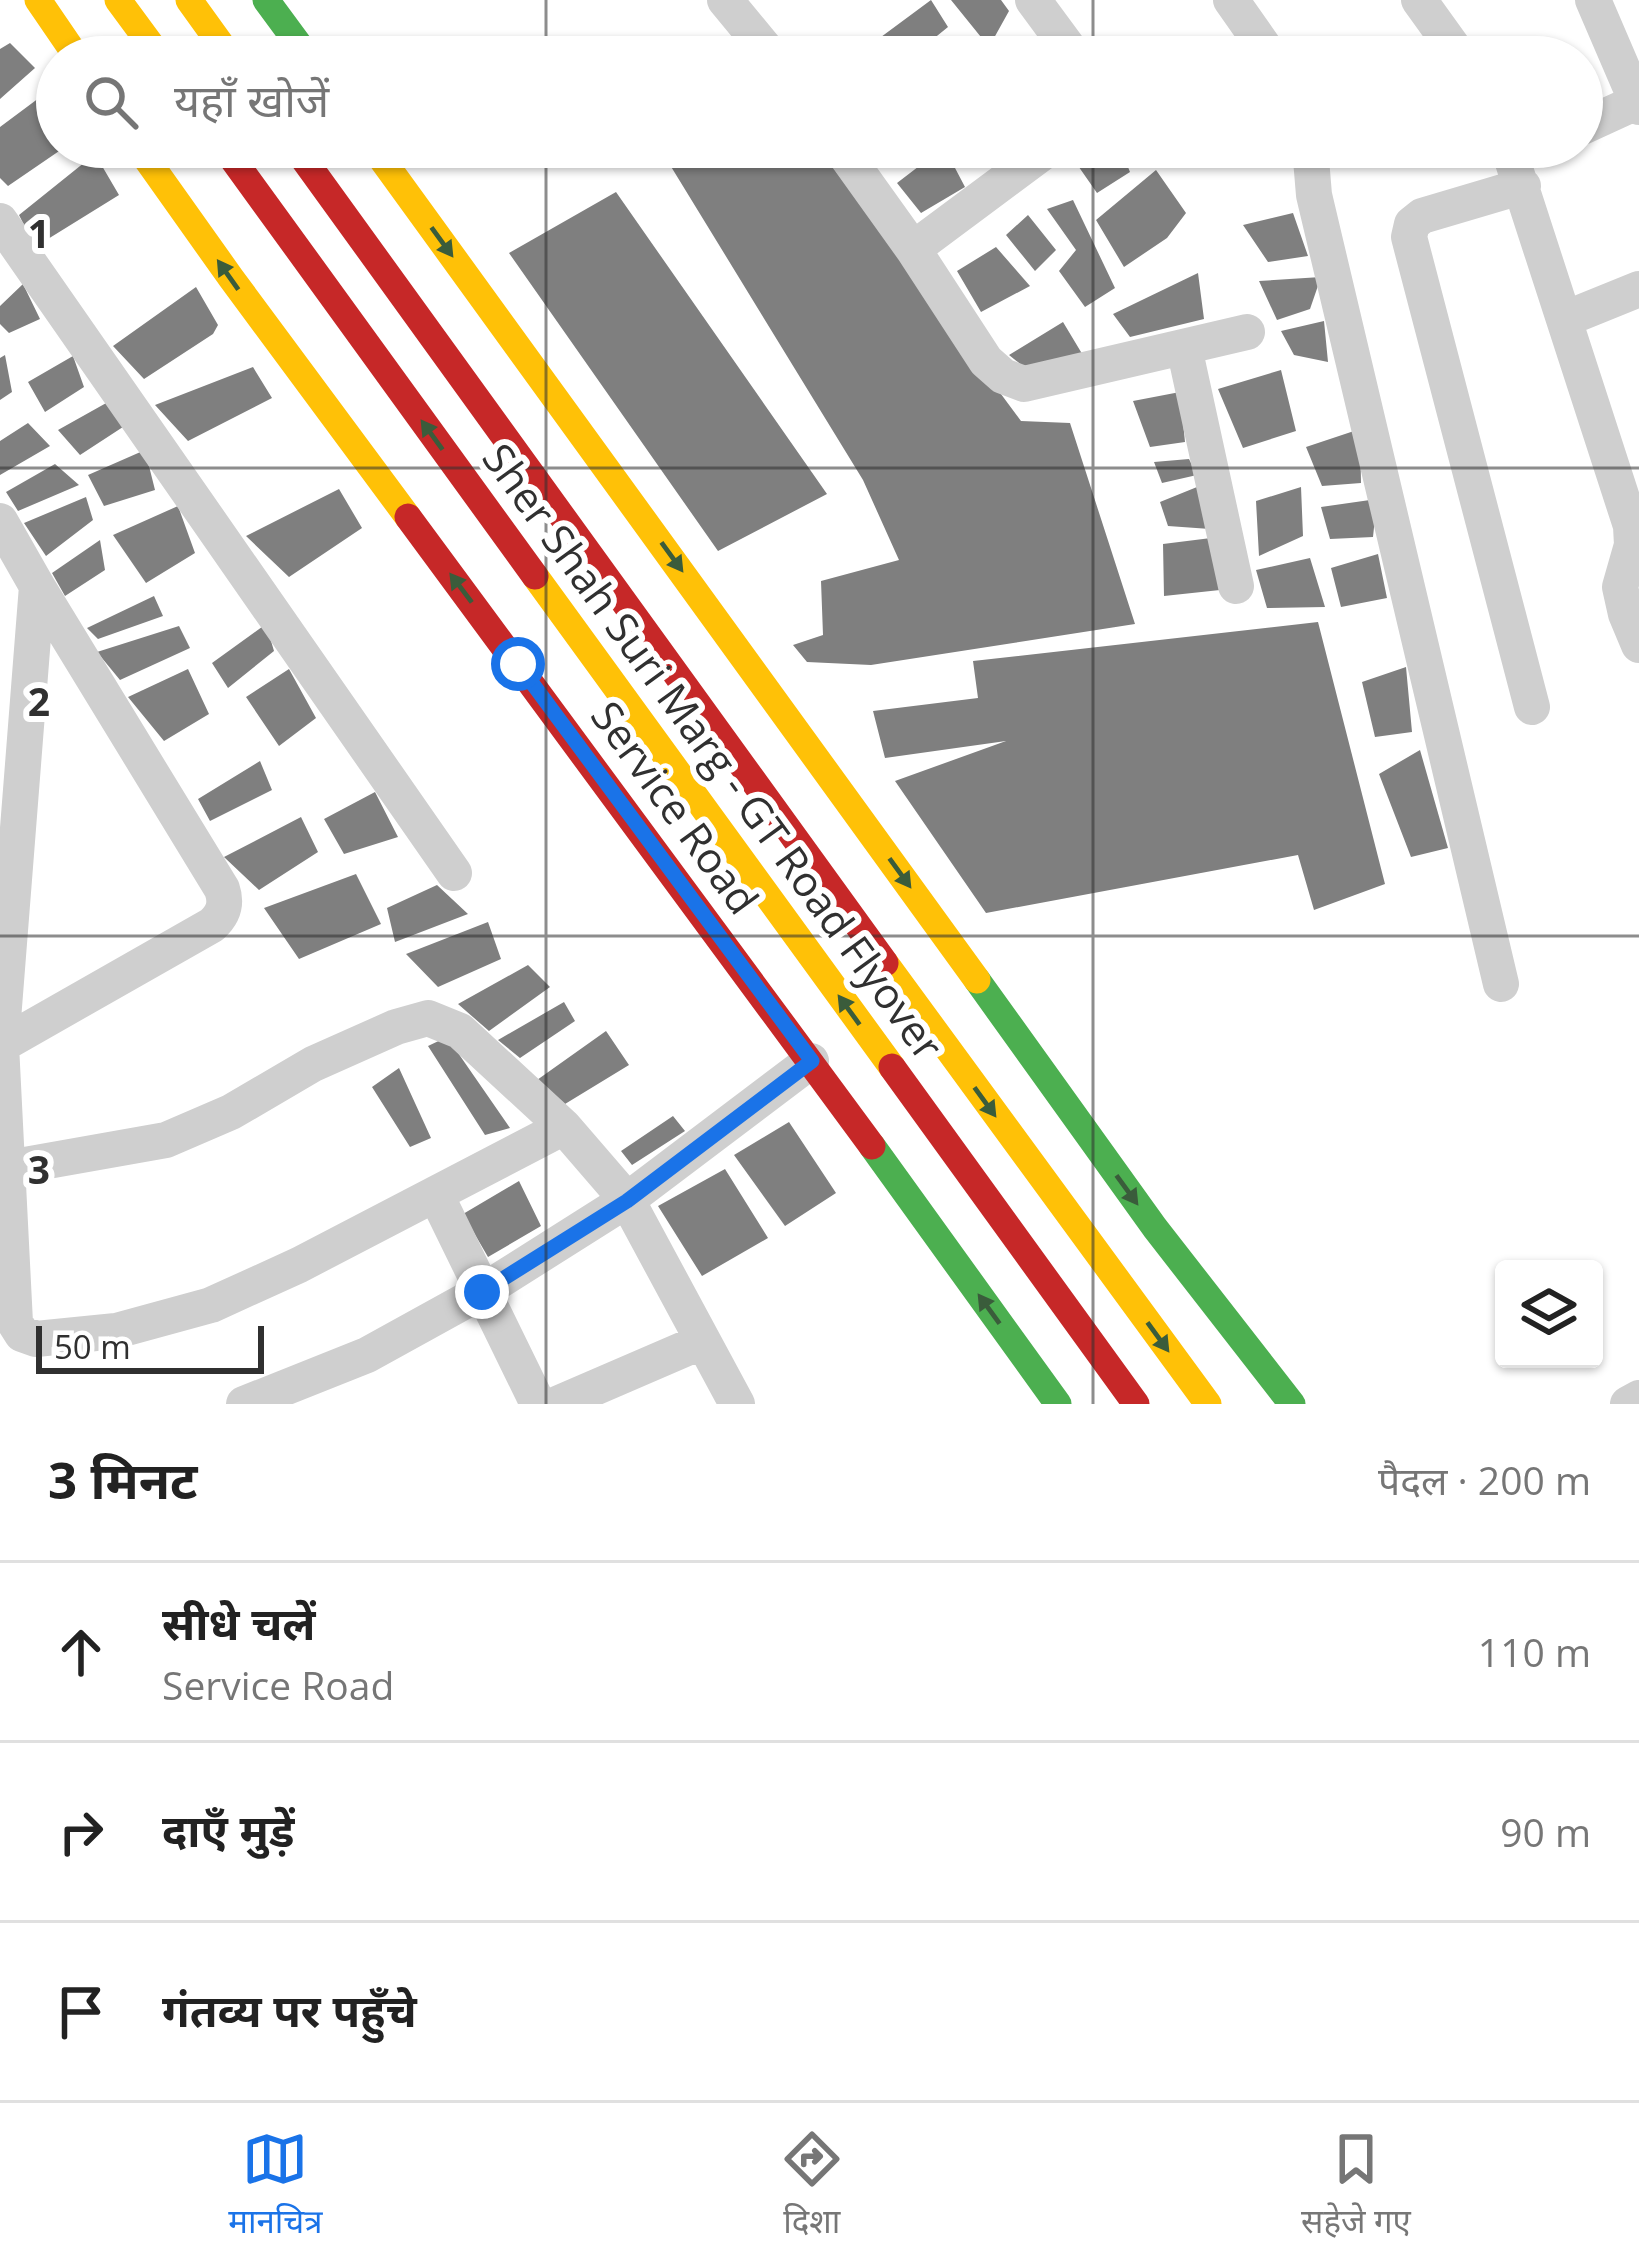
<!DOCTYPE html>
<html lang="hi">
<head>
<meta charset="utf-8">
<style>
	body { margin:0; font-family:"Open Sans","Noto Sans Devanagari",sans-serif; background:#f2f2f2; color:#222 }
	.controls { position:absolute; right:36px; bottom:36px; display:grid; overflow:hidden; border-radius:12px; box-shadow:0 3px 9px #0004 }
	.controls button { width:108px; height:108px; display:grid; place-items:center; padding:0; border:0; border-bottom:3px solid #e0e0e0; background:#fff; color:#222; font:60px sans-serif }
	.scale { position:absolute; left:36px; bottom:30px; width:228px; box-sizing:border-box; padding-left:12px; border:6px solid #303030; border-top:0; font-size:33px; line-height:42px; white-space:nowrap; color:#303030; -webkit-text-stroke:9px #fff; paint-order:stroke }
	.stop { position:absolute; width:36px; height:36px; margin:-27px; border:9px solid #1a73e8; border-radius:50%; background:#fff }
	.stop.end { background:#1a73e8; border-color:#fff; box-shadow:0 3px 12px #0008 }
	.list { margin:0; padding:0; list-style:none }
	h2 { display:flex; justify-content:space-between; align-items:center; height:156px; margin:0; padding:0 48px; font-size:51px }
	h2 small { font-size:39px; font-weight:400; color:#767676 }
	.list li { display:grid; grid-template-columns:78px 1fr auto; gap:36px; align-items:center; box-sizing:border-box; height:180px; padding:0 48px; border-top:3px solid #e0e0e0 }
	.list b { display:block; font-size:45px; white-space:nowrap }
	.list p { margin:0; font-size:39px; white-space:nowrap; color:#767676 }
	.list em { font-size:39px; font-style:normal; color:#767676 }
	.icon { flex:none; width:66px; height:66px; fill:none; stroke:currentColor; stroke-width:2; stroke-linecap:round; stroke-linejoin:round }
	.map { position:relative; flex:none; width:1639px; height:1404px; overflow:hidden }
	.search { position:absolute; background:#fff; box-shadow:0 3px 9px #0004; left:36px; right:36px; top:36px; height:132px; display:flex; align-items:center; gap:30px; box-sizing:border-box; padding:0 42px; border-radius:66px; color:#767676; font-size:45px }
	.sheet { height:696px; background:#fff }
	nav { display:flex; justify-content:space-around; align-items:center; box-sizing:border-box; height:168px; border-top:3px solid #e0e0e0; background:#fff; font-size:33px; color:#767676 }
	nav a { display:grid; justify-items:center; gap:6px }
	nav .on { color:#1a73e8 }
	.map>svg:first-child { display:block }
</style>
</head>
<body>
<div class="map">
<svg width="1639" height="1404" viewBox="0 0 1639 1404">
	<rect width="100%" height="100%" fill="#fff"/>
	<path fill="#7f7f7f" d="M931,0L948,27L911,57H904L881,37Z
		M951,0H1001L1009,11L989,47Z
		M10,43L35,68L0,99V49Z
		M47,92L57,105V147H65L8,186L0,178V127Z
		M659,147H818L1021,421L1070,423L1135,624L871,665L807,662L793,645L823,635L821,581L899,560L863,480Z
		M944,147L965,187L921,213L897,183Z
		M1092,147H1120L1130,172L1097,193L1074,160Z
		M95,154L119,195L35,247L19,215Z
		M1156,170L1186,213L1167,238L1124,267L1096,220Z
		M616,192L827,494L718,551L509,253Z
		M1073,200L1115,288L1085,307L1059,271L1076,250L1047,209Z
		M1293,213L1308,256L1268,262L1243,225Z
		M1028,215L1056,250L1035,271L1006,235Z
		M996,247L1030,286L981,312L957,271Z
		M1198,273L1204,319L1130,337L1113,314Z
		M1321,277L1310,309L1277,320L1259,281Z
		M23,284L40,319L9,333L0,324V306Z
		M196,287L218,325L213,334L144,379L113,346Z
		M1324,321L1328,362L1294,355L1281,331Z
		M1063,322L1084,357L1024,367L1009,355Z
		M5,355L12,392L0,400V358Z
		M73,356L84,387L45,412L28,382Z
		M253,367L272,398L188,441L155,405Z
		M1281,370L1296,431L1243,448L1218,389Z
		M1180,392L1185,442L1150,447L1133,401Z
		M108,402L126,425L80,455L58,430Z
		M28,423L50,446L0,475V441Z
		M1360,429L1361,483L1322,486L1306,447Z
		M145,450L155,490L104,506L88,475Z
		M1189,459L1197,475L1162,483L1154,462Z
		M55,464L79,485L18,511L6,492Z
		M1197,487L1210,529L1168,526L1160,502Z
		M1301,487L1303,536L1259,556L1256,501Z
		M339,489L362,528L289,577L246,536Z
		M86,497L93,520L46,556L24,523Z
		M1377,499L1373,537L1330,539L1321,507Z
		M178,506L195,553L146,583L113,535Z
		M1211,538L1220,590L1164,596L1163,544Z
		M100,540L105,570L65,596L52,573Z
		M1378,554L1387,598L1341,607L1331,568Z
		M1310,558L1325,607L1267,608L1256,570Z
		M154,596L163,616L98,639L87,628Z
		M1318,622L1385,884L1314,910L1298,855L986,913L895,781L1006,741L885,758L873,711L978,698L973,661Z
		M266,624L274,651L228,688L212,663Z
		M179,626L190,648L120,680L97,652Z
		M1406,667L1412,732L1375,737L1362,682Z
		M188,669L209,714L164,741L128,697Z
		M289,669L316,718L279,746L246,697Z
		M1420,750L1448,848L1411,857L1379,774Z
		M260,761L272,790L210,821L198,799Z
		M375,792L398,837L344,854L324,819Z
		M301,817L318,852L259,890L224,857Z
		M356,874L381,924L299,959L264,908Z
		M437,885L468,914L395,942L387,908Z
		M488,922L501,959L438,987L406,954Z
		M528,965L550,987L489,1031L458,1004Z
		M564,1002L575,1021L520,1058L498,1040Z
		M606,1031L629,1065L565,1104L537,1080Z
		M447,1037L510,1128L485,1135L428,1046Z
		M399,1068L431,1138L410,1147L372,1087Z
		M673,1116L685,1131L632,1165L621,1151Z
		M789,1122L836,1193L785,1226L734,1155Z
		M725,1169L768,1238L702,1276L658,1206Z
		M519,1181L541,1226L488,1257L463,1214Z"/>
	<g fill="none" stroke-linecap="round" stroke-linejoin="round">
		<path stroke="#cfcfcf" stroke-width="36" d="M725,0L772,57
			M1033,0L1075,57
			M1231,0L1271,57
			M1419,0L1460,57
			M1593,0L1639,107
			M1582,127L1639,101
			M840,147L913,249L986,361L1003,376L1024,384L1247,332
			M1310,147L1314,195L1501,984
			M1508,147L1631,526L1632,545L1620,587L1626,614L1639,645
			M1523,186L1422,216L1412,224L1409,237L1532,707
			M0,221L454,873
			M913,249L1050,147
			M1565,319L1639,289
			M1184,347L1236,586
			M0,521L37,586L222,889C227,904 224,914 212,925L1,1045
			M37,586L1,1045L15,1323L22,1334L36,1339L116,1331L211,1305L299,1265L564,1127L627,1200L737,1404
			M8,1168L166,1140L231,1112L313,1064L396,1027L428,1018L460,1031L564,1127
			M436,1195L538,1404
			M244,1404L367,1355L483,1291L627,1200L811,1061
			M557,1404L703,1341
			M1628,1404L1639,1398"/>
		<path stroke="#4caf50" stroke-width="27" d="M266,0L308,57
			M977,980L1155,1228L1292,1404
			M872,1146L1058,1404"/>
		<path stroke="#ffc107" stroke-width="27" d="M38,0L77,57
			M118,0L160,57
			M189,0L230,57
			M138,147L231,278L408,517
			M373,147L977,980
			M535,576L892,1067
			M885,963L1208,1404"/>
		<path stroke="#c62828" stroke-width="27" d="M224,147L535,576
			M295,147L885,963
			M408,517L872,1146
			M892,1067L1136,1404"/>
	</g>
	<defs><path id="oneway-solid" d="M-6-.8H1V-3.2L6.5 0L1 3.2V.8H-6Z" transform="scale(3)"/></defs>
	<g fill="#3a5c3b">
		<use href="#oneway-solid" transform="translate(442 242) rotate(54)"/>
		<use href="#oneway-solid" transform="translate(228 275) rotate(-125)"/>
		<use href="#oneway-solid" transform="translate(432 435) rotate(-126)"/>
		<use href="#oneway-solid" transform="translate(672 557) rotate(54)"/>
		<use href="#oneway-solid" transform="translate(461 588) rotate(-127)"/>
		<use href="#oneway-solid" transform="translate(900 873) rotate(54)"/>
		<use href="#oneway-solid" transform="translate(849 1010) rotate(-126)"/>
		<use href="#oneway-solid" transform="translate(985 1102) rotate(54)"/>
		<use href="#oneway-solid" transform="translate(1127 1190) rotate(54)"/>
		<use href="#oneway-solid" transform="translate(989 1309) rotate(-126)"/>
		<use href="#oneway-solid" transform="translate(1158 1337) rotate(54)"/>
	</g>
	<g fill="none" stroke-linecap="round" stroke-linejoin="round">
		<path stroke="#1a73e8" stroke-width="15" d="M482,1292L627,1201L812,1061L518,664"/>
	</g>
	<path fill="none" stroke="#303030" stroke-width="3" stroke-opacity="0.55" d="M546,0V57M1093,0V57M546,147V1404M1093,147V1404M0,468H1639M0,936H1639"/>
	<g text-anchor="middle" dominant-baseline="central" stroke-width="12" stroke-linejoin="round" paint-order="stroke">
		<g font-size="42" fill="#303030" stroke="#fff">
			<text transform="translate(714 751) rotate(54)">Sher Shah Suri Marg - GT Road Flyover</text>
			<text transform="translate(676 807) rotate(54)">Service Road</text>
		</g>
	</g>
	<g font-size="39" text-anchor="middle" font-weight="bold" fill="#303030" stroke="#fff" stroke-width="12" stroke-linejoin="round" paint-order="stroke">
		<text x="39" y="248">1</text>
		<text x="39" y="716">2</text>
		<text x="39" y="1184">3</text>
	</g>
</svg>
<div class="controls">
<button><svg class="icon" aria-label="layers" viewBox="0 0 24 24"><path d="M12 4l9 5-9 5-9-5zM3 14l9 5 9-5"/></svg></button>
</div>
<div class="scale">50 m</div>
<div class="stop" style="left:518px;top:664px"></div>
<div class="stop end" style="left:482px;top:1292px"></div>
<div class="search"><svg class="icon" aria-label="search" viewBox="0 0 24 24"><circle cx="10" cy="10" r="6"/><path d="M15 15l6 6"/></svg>यहाँ खोजें</div>
</div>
<section class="sheet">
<h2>3 मिनट<small>पैदल · 200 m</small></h2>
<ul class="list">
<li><svg class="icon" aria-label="ahead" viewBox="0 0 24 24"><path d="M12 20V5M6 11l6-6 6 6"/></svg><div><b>सीधे चलें</b><p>Service Road</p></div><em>110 m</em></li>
<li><svg class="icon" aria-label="right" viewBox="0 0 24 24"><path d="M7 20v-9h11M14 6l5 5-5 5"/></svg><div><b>दाएँ मुड़ें</b></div><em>90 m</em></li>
<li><svg class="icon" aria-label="arrive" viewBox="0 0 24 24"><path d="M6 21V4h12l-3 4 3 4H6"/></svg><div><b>गंतव्य पर पहुँचे</b></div></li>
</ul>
</section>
<nav>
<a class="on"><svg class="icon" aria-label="map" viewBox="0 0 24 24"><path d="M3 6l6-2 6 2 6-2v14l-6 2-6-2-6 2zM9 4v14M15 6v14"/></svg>मानचित्र</a>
<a><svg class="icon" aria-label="directions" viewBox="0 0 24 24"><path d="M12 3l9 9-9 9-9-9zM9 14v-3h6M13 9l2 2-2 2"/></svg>दिशा</a>
<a><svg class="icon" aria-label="saved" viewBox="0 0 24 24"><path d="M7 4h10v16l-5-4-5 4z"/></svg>सहेजे गए</a>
</nav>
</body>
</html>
